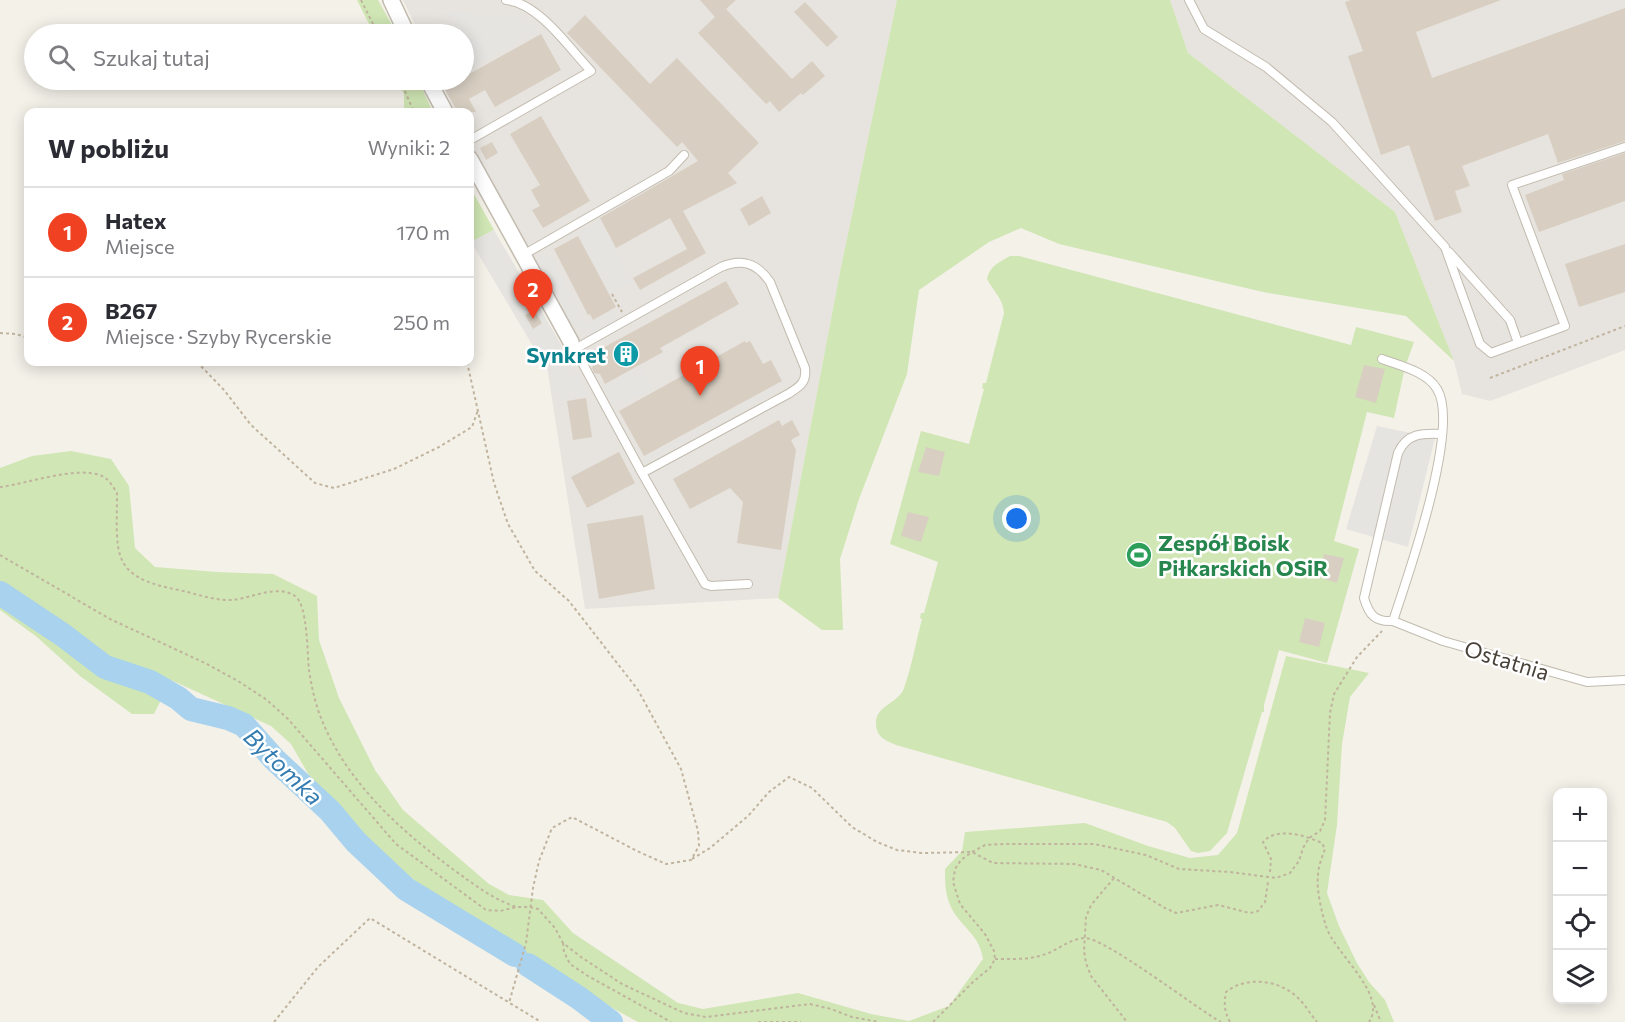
<!DOCTYPE html>
<html lang="pl">
<head>
<meta charset="utf-8">
<style>
	body { margin:0; font-family:Commissioner,sans-serif; background:#f2f2f3; color:#2b2b33 }
	.controls { position:absolute; right:18px; bottom:18px; display:grid; overflow:hidden; border-radius:12px; box-shadow:0 3px 15px #0003 }
	.controls button { width:54px; height:54px; display:grid; place-items:center; padding:0; border:0; border-bottom:2px solid #e1e1e2; background:#fff; color:#2b2b33; font:30px sans-serif }
	.you { position:absolute; left:1017px; top:519px; width:21px; height:21px; margin:-15px; border:4px solid #fff; border-radius:50%; background:#1a73e8; box-shadow:0 0 0 9px #1a73e833 }
	.badge { display:grid; place-items:center; width:39px; height:39px; border-radius:50%; background:#f14123; color:#fff; font-size:20px; font-weight:700 }
	.pin { position:absolute; translate:-50% -50px; filter:drop-shadow(0 2px 3px #0008) }
	.pin::after { content:''; position:absolute; top:32px; width:21px; height:18px; background:inherit; clip-path:polygon(0 0,100% 0,50% 100%) }
	.list { margin:0; padding:0; list-style:none }
	h2 { display:flex; justify-content:space-between; align-items:center; height:78px; margin:0; padding:0 24px; font-size:26px }
	h2 small { font-size:20px; font-weight:400; color:#7c7c81 }
	.list li { display:grid; grid-template-columns:39px 1fr auto; gap:18px; align-items:center; box-sizing:border-box; height:90px; padding:0 24px; border-top:2px solid #e1e1e2 }
	.list b { display:block; font-size:22px; white-space:nowrap }
	.list p { margin:0; font-size:20px; white-space:nowrap; color:#7c7c81 }
	.list em { font-size:20px; font-style:normal; color:#7c7c81 }
	.icon { flex:none; width:33px; height:33px; fill:none; stroke:currentColor; stroke-width:2; stroke-linecap:round; stroke-linejoin:round }
	.map { position:relative; flex:none; width:1625px; height:1022px; overflow:hidden }
	.search { position:absolute; background:#fff; box-shadow:0 3px 15px #0003; left:24px; top:24px; width:450px; height:66px; display:flex; align-items:center; gap:15px; box-sizing:border-box; padding:0 21px; border-radius:33px; color:#7c7c81; font-size:22px }
	.panel { position:absolute; background:#fff; box-shadow:0 3px 15px #0003; left:24px; top:108px; width:450px; height:258px; border-radius:12px }
	.map>svg:first-child { display:block }
</style>
</head>
<body>
<div class="map">
<svg width="1625" height="1022" viewBox="0 0 1625 1022">
	<rect width="100%" height="100%" fill="#f4f1e9"/>
	<path fill="#e7e3de" d="M403,0H897L840,272L778,598L585,609L545,354L576,338L470,144V112H455L440,80H464V34H419Z
		M1170,0H1625V350L1490,401L1462,394L1454,361L1395,212L1188,53Z"/>
	<path fill="#d0e6b4" d="M357,0H378L397,34H374Z
		M897,0H1170L1188,53L1395,212L1454,361L1406,316L1263,292L1059,244L1021,228L989,242L919,290L907,374L859,499L840,559L843,630H822L778,598L840,272Z
		M397,80H418L433,112H404V94Z
		M470,187L494,230L471,242L470,238Z
		M1010,256H1019L1351,345L1356,327L1414,342L1405,367L1394,418L1367,412L1334,541L1359,549L1327,663L1279,650L1264,705V712H1262L1227,833L1210,851L1198,853L1191,851L1175,828L1167,822L896,745C885,740 876,737 876,723C876,705 899,703 904,688C912,666 916,641 922,619L920,618L921,613H924L938,562L890,544L921,431L969,444L984,389L982,388L983,383H986L1004,313C1003,298 993,291 987,279C989,267 999,262 1010,256Z
		M71,451L111,459L129,486L135,548L155,567L217,572L273,574L317,596L319,640L339,698L375,770L403,810L489,884L509,895L543,900L573,933L678,1003L703,1009L798,993L871,1014L909,1021L949,1006L983,959C979,935 965,930 953,911C945,897 945,884 945,869L962,851L965,832L1085,823L1148,846L1190,858L1218,855L1237,833L1286,656L1369,673L1350,697L1342,744L1337,825L1327,893L1339,926L1357,963L1369,982L1385,1000L1394,1022H638L605,1004L539,961L411,883L314,784L291,744L271,726L171,680L154,714H132L80,676L37,637L0,610V468L32,456Z"/>
	<path fill="#e6e4e1" d="M444,12L519,15L541,30L472,67L464,50V34H456Z
		M600,221L633,282L610,295L577,233Z
		M494,230L562,346L540,358L471,242Z
		M548,253L586,324L614,309L619,321L587,338L581,326L574,330L536,259Z
		M563,348L588,396L555,402L547,356Z
		M641,366L653,388L615,409L603,387Z
		M781,383L783,388L645,463L642,459Z
		M1377,426L1435,438L1408,547L1346,529Z"/>
	<g fill="none" stroke-linecap="round" stroke-linejoin="round">
		<path stroke="#a8d2ee" stroke-width="24" d="M0,593L63,635L105,667L150,682L178,698L191,709L228,718L244,725L274,759L330,811L356,842L406,889L515,955
			M528,965L579,998L611,1022"/>
	</g>
	<path fill="#d8cfc2" d="M700,0H736L726,9L792,79L812,61L825,76L803,95L801,93L779,112L770,101L766,104L698,33L715,17Z
		M1351,0H1501L1416,32L1432,78L1625,8V141L1558,163L1548,134L1462,166L1470,186L1455,191L1462,212L1435,221L1409,145L1381,155L1348,56L1363,51L1345,2Z
		M805,2L838,37L827,47L794,12Z
		M585,15L650,84L677,58L759,143L728,173L737,183L683,211L706,253L640,290L633,278L687,249L670,218L616,248L600,218L698,161L682,142L677,147L567,33Z
		M541,34L561,70L495,107L485,90L469,99L476,112H458L444,88L459,80H464V77Z
		M541,116L590,201L543,228L532,210L540,206L531,190L540,185L510,134Z
		M492,142L498,153L486,160L480,148Z
		M1625,153V201L1539,232L1525,195L1564,180L1562,174Z
		M762,196L771,213L749,226L740,209Z
		M578,236L616,307L593,320L590,314L588,315L554,249Z
		M1625,244V292L1579,307L1565,264Z
		M726,281L739,304L660,348L663,352L605,384L600,374L594,373L592,368L594,363L590,355Z
		M534,310L542,323L533,329L525,315Z
		M745,341L746,343L750,341L763,364L771,360L782,381L644,456L619,411Z
		M1364,365L1385,369L1376,403L1355,397Z
		M586,398L592,437L573,440L567,401Z
		M779,420L782,426L792,420L800,435L791,440L796,450L781,550L737,543L743,502L730,488L690,509L673,479Z
		M926,447L945,452L939,476L918,472Z
		M619,452L635,483L587,508L571,477Z
		M908,512L929,517L921,542L901,536Z
		M643,515L655,589L599,599L587,524Z
		M1324,554L1344,558L1337,583L1318,577Z
		M1305,618L1325,623L1319,647L1299,642Z"/>
	<g fill="none" stroke-linecap="round" stroke-linejoin="round">
		<g stroke="#c2bbaf" stroke-width="10">
			<path id="service" d="M1189,0L1204,29L1266,67L1332,122L1445,247L1480,344L1491,353L1565,326L1512,185L1625,147
				M470,140L591,71C569,48 539,3 506,0
				M1449,252L1510,320L1518,343
				M523,255L669,171L684,155
				M571,342L642,473L788,394C799,387 807,383 805,368L770,282C757,263 742,258 721,267L575,349
				M1382,359C1401,366 1427,372 1437,389C1461,427 1407,578 1393,621C1375,622 1369,615 1364,598L1398,453C1407,433 1422,433 1442,434
				M642,473L705,584L711,586L748,584
				M1393,621L1443,641L1587,682L1625,680"/>
		</g>
		<g stroke="#c2bbaf" stroke-width="18">
			<path id="minor" d="M391,0L407,34
				M428,80L445,112
				M470,159L571,342"/>
		</g>
		<path stroke="#c0b49e" stroke-width="2" stroke-dasharray="3 3" stroke-linecap="butt" d="M361,0L378,34
			M400,80L414,112
			M612,294L622,312
			M0,333L16,334L28,338
			M197,362L224,390L251,425L315,483L334,488L394,469L439,447L472,427L478,410
			M467,362L494,483L508,524L535,571L569,601L638,690L681,769L698,831L699,846L691,860L666,864L637,851L572,817L552,828L539,861L533,888L526,943L509,1003
			M1490,378L1625,326
			M0,487C26,484 78,465 102,476C109,479 113,487 117,493C117,554 109,577 179,590C197,594 215,601 233,600C251,598 278,584 295,596C308,605 307,654 309,670C311,684 314,697 318,710C342,778 397,828 454,870C475,885 491,898 516,907
			M0,555L110,619L205,663L238,681L267,700L288,719L396,844L486,910L500,911L516,907H530L538,909L555,928L563,943L581,957L622,984L684,1013L706,1017L810,1004L831,1009L852,1017L879,1022
			M692,859L710,848L748,816L769,792L789,777L812,788L852,827L877,842L897,850L922,853L972,852L993,863L1074,864L1101,870L1165,908L1176,913L1218,905L1250,913L1258,911L1265,902L1268,882
			M1270,872L1271,859L1263,842C1277,826 1306,836 1322,843L1325,849C1322,857 1318,867 1318,876C1316,888 1322,914 1326,926C1334,953 1388,994 1369,1022
			M1114,878L1091,905L1086,917L1084,951L1086,963L1091,976L1127,1022
			M563,943L564,952L570,964L588,976L671,1022
			M995,959C1012,959 1030,960 1046,954C1059,949 1070,939 1084,938C1103,936 1197,1009 1221,1022
			M1374,1005L1381,1022
			M274,1022L318,967L370,918L541,1022
			M758,1022H801
			M933,1022L973,982L990,968L995,959L994,951L985,934L960,904L953,882L955,869L961,860L972,852L985,845L1003,844H1094L1146,855L1179,869L1230,872L1276,878L1290,873L1299,861L1303,848L1309,838L1320,831L1325,820L1330,713L1334,694L1357,657L1382,631
			M1230,1022C1224,1011 1224,1003 1226,992C1247,975 1282,980 1300,1000C1306,1006 1311,1015 1317,1022"/>
		<use href="#service" stroke="#fff" stroke-width="8"/>
		<use href="#minor" stroke="#fff" stroke-width="15"/>
	</g>
	<defs>
		<g id="building-disc" transform="scale(1.35)"><circle r="9.5" fill="#0f9aa8" stroke="#fff"/><path d="M-4-6H4V6H1V3H-1V6H-4ZM-2.5-4.3h1.7v1.8h-1.7ZM.8-4.3h1.7v1.8H.8ZM-2.5-1h1.7V.8h-1.7ZM.8-1h1.7V.8H.8Z" fill="#fff"/></g>
		<g id="stadium-disc" transform="scale(1.35)"><circle r="9.5" fill="#2e9e5b" stroke="#fff"/><path d="M0-5a6.5 5 0 1 0 0 10a6.5 5 0 1 0 0-10ZM-3.5-1.8h7v3.6h-7Z" fill="#fff"/></g>
	</defs>
	<g fill-rule="evenodd">
		<use href="#building-disc" x="626" y="354"/>
		<use href="#stadium-disc" x="1139" y="555"/>
	</g>
	<g text-anchor="middle" dominant-baseline="central" stroke-width="5" stroke-linejoin="round" paint-order="stroke">
		<g font-size="22" font-weight="bold" fill="#0d838f" stroke="#fff" text-anchor="end">
			<text x="606" y="354">Synkret</text>
		</g>
		<g font-size="22" font-weight="bold" fill="#27864d" stroke="#fff" text-anchor="start">
			<text x="1158" y="542">Zespół Boisk<tspan x="1158" dy="25">Piłkarskich OSiR</tspan></text>
		</g>
		<g font-size="22" fill="#484138" stroke="#fff">
			<text transform="translate(1507 660) rotate(17)">Ostatnia</text>
		</g>
		<g font-size="24" font-style="italic" fill="#347cb0" stroke="#fff">
			<text transform="translate(284 766) rotate(44)">Bytomka</text>
		</g>
	</g>
</svg>
<div class="controls">
<button>+</button>
<button>−</button>
<button><svg class="icon" aria-label="locate" viewBox="0 0 24 24"><circle cx="12" cy="12" r="6"/><path d="M12 2v4M12 18v4M2 12h4M18 12h4"/></svg></button>
<button><svg class="icon" aria-label="layers" viewBox="0 0 24 24"><path d="M12 4l9 5-9 5-9-5zM3 14l9 5 9-5"/></svg></button>
</div>
<div class="you"></div>
<div class="pin badge" style="left:700px;top:396px">1</div>
<div class="pin badge" style="left:533px;top:319px">2</div>
<div class="search"><svg class="icon" aria-label="search" viewBox="0 0 24 24"><circle cx="10" cy="10" r="6"/><path d="M15 15l6 6"/></svg>Szukaj tutaj</div>
<section class="panel">
<h2>W pobliżu<small>Wyniki: 2</small></h2>
<ul class="list">
<li><span class="badge">1</span><div><b>Hatex</b><p>Miejsce</p></div><em>170 m</em></li>
<li><span class="badge">2</span><div><b>B267</b><p>Miejsce · Szyby Rycerskie</p></div><em>250 m</em></li>
</ul>
</section>
</div>
</body>
</html>
